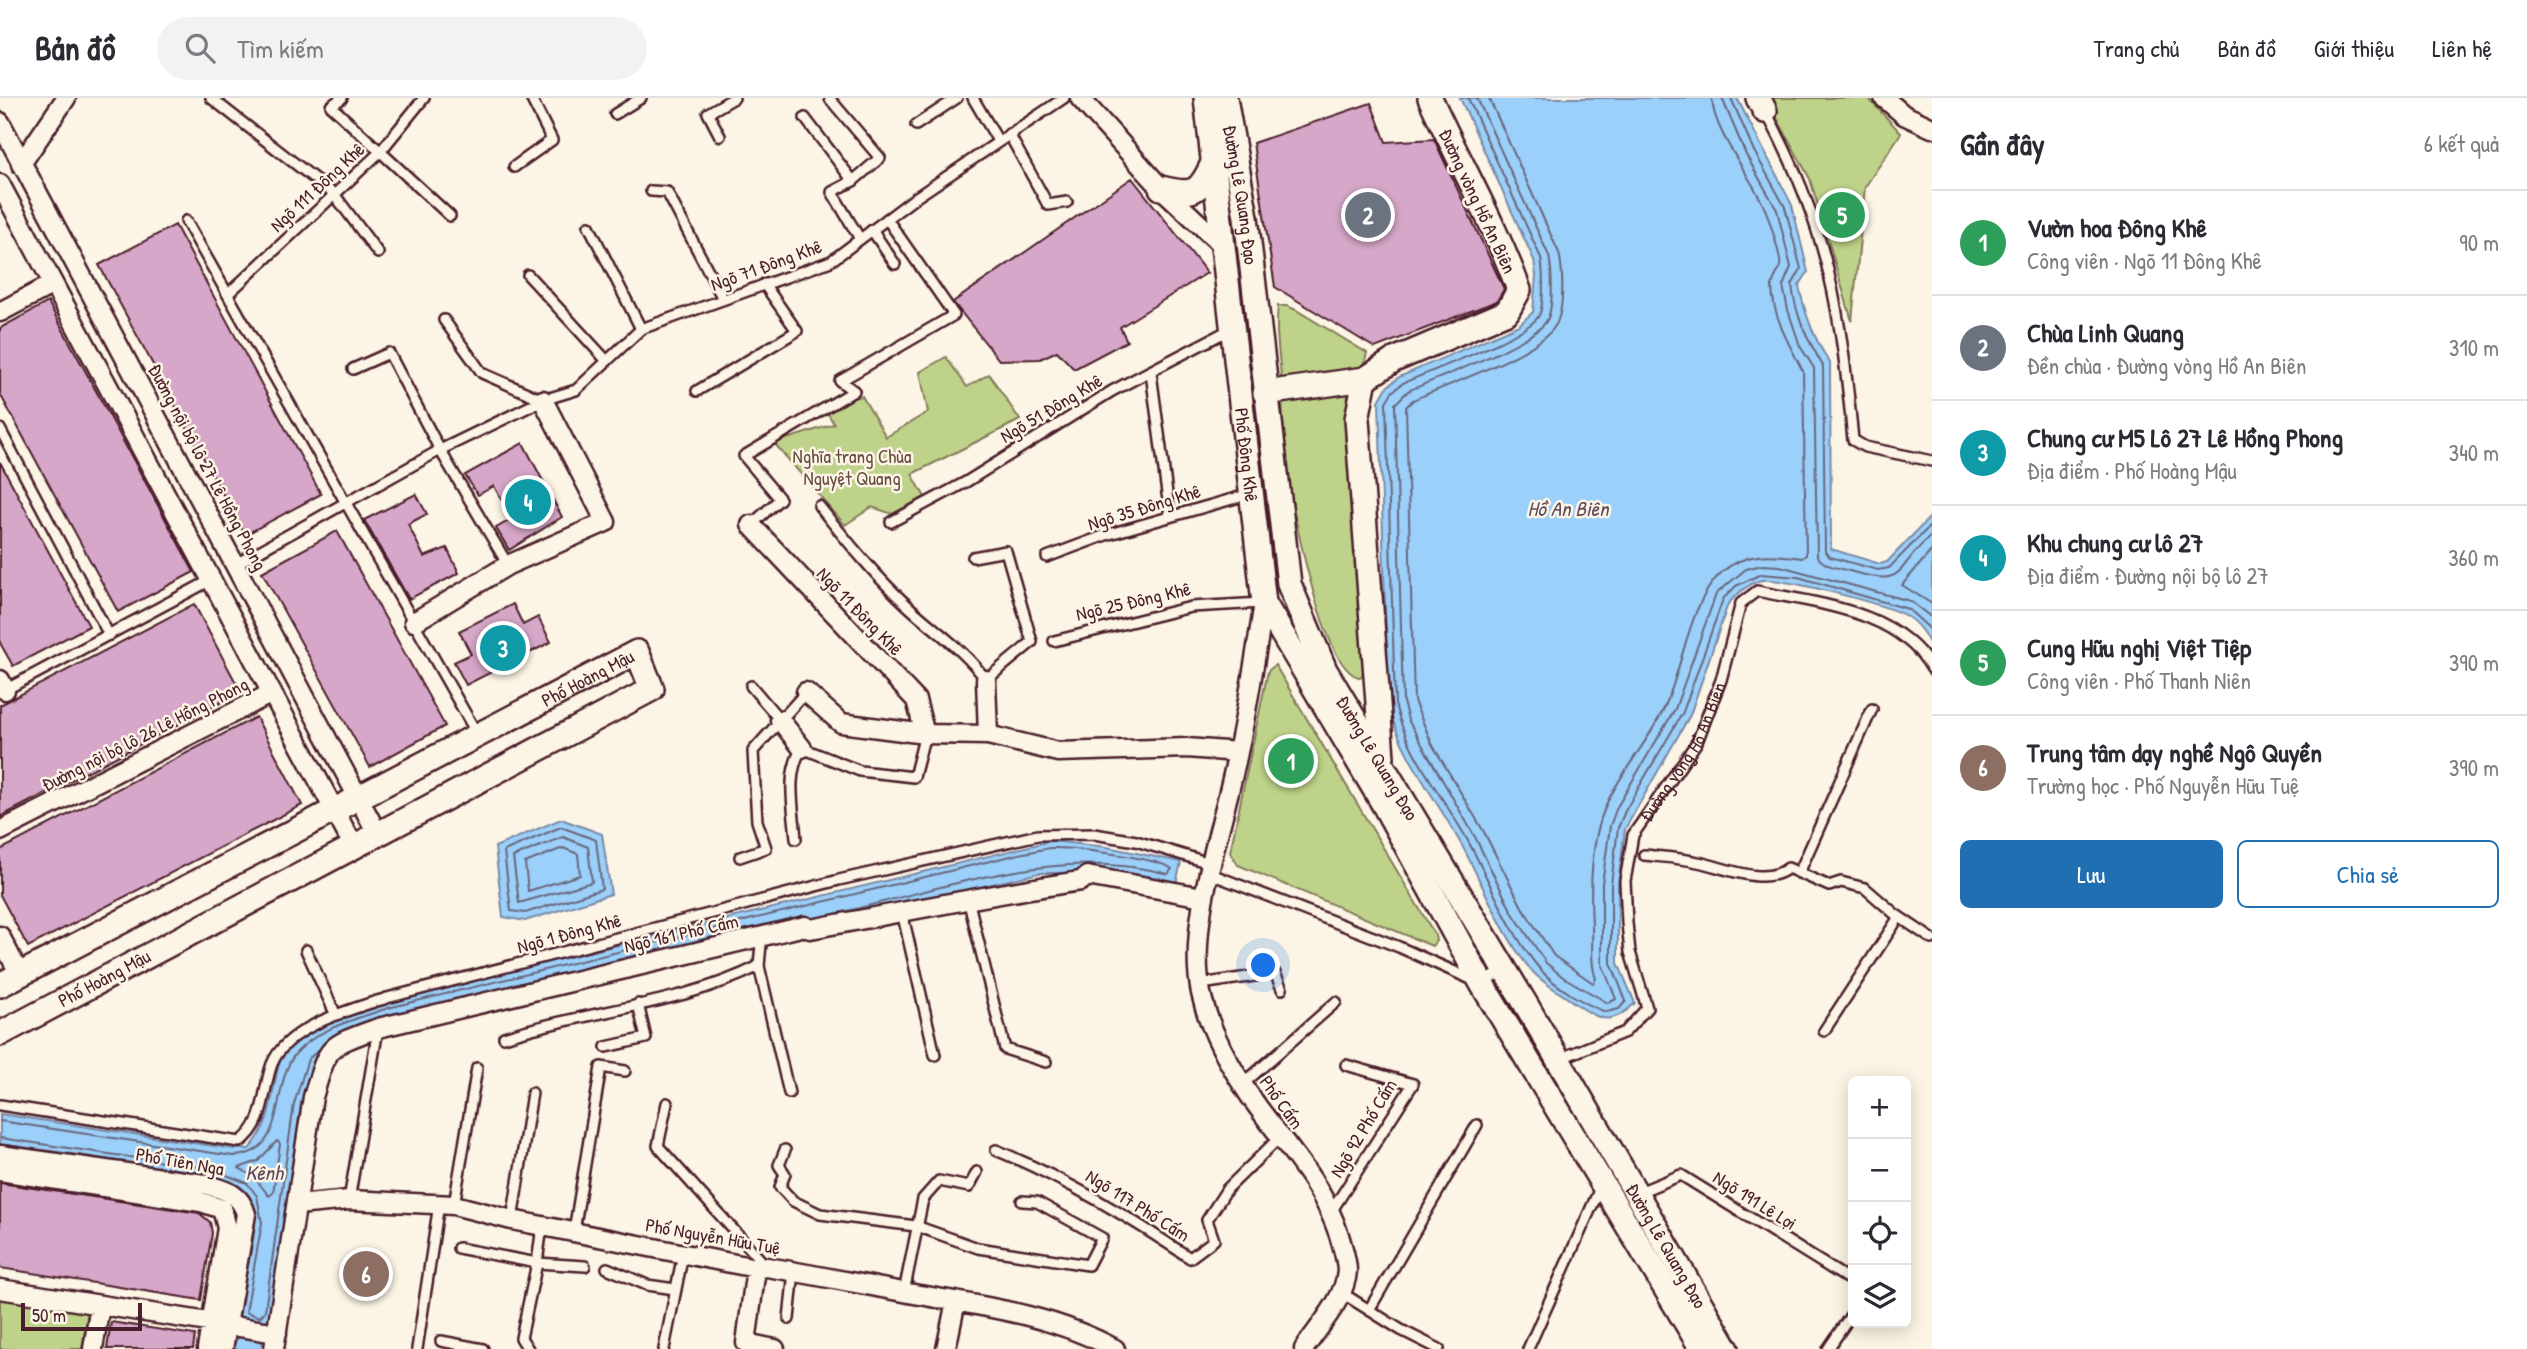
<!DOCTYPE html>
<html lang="vi">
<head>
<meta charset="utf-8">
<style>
	body { margin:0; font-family:"Patrick Hand",sans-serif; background:#f2f2f3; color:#2b2b33 }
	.controls { position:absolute; right:21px; bottom:21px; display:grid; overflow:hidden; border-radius:10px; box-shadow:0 4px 18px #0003 }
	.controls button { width:63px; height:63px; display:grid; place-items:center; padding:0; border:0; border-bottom:2px solid #e1e1e2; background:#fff; color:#2b2b33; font:35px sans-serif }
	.scale { position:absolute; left:21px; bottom:18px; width:121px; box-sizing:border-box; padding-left:7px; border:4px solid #4a1f2b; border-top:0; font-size:19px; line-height:24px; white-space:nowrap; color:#4a1f2b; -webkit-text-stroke:5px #fcf5e5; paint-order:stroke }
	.you { position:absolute; left:1264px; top:868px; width:24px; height:24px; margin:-18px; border:5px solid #fff; border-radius:50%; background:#1a73e8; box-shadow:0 0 0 10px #1a73e833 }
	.badge { display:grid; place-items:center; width:46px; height:46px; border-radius:50%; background:#1f6fb2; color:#fff; font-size:23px; font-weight:700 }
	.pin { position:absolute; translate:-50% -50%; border:4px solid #fff; box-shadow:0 2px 7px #0006 }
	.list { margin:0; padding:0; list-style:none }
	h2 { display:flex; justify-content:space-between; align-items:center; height:91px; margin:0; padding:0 28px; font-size:30px }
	h2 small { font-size:23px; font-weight:400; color:#7c7c81 }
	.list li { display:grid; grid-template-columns:46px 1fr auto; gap:21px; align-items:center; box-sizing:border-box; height:105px; padding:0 28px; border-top:2px solid #e1e1e2 }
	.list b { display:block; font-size:26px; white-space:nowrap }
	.list p { margin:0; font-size:23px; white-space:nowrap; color:#7c7c81 }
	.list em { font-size:23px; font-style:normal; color:#7c7c81 }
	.actions { display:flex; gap:14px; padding:21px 28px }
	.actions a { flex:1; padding:16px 0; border:2px solid #1f6fb2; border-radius:10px; text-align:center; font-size:24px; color:#1f6fb2 }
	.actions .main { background:#1f6fb2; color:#fff }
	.icon { flex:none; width:38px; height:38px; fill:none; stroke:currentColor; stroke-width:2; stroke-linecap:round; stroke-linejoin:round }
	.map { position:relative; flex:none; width:1932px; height:1251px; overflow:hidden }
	header { display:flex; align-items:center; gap:42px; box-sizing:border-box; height:98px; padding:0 35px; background:#fff; border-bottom:2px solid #e1e1e2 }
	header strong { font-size:33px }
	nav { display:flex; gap:38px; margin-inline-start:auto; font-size:24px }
	.search { width:490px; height:63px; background:#f2f2f3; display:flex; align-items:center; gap:18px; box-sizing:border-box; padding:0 24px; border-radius:38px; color:#7c7c81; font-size:26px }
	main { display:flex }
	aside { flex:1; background:#fff }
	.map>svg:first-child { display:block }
</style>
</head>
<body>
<header>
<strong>Bản đồ</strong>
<div class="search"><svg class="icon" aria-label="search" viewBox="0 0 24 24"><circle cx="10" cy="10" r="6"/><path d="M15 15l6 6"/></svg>Tìm kiếm</div>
<nav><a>Trang chủ</a><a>Bản đồ</a><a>Giới thiệu</a><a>Liên hệ</a></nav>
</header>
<main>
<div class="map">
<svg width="1932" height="1251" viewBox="0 0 1932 1251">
	<rect width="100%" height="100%" fill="#fcf5e5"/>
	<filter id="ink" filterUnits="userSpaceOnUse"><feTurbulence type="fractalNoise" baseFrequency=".0143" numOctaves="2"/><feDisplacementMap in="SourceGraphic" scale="14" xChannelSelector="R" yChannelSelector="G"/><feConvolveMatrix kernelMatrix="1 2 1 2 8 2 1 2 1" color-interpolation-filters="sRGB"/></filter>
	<g filter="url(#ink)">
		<path fill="#bed389" stroke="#84795a" stroke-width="2" d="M1766,0H1868L1901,35L1865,89L1852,223L1810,81Z
			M1278,208H1287L1296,212L1367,255L1364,267L1353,278L1345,333L1367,568L1361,579C1324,579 1292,408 1287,374C1283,343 1283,310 1281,278C1279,255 1275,231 1278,208Z
			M946,259L967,289L989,276L1020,322L912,376L925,399L892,416L872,409L845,427L774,345L834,326L823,307L862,298L886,339L928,314L920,274Z
			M1275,567L1435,837L1436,843L1432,848L1238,767L1230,754L1268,573Z
			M0,1200L88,1213L82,1251H0Z"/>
		<path fill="#9ad0f9" stroke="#7a89a7" stroke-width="2" d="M1460,0H1737L1792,107L1808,174L1799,188C1805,217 1814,241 1830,265L1831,451L1880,466L1887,464L1932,417V552C1927,539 1919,526 1906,518C1888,507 1784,480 1763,482C1749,484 1737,496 1728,506L1690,617L1625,731L1618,786V865L1635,905C1612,928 1601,923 1576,906C1563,896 1549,889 1537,878C1507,850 1481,781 1460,744C1435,699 1401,657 1388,607L1379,303L1387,289L1399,279L1519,227L1533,214L1536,178L1534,162Z
			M561,721L602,736L611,796L525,823L503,819L495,749Z
			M1051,743L1107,749L1181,764L1176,786L1124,775H1039L742,845L329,952L314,964L301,1007L272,1216C265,1229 255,1226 242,1223L239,1216C240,1183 265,1129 250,1100C238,1074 37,1052 0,1046V1016L234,1051H249C271,1027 271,999 278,970C287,932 355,914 386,903Z
			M240,1237L261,1242L264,1251H230Z"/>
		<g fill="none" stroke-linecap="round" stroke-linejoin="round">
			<path stroke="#6a667d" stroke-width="2" d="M1468,0L1541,160C1543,172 1545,209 1538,219C1525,239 1430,273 1403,285L1392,294L1386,304L1395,606C1407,656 1443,698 1468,743C1491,785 1508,833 1539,870C1554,888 1584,906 1606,914L1619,911L1626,903L1611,865V786L1618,730L1625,713L1683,614L1723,501L1736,488L1761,476L1798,479L1908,511L1932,533
				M1477,0L1549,158C1552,172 1554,209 1547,222C1535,245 1436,280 1408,293L1395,306L1403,604L1408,622L1475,739L1512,814L1546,865L1563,879L1608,905L1616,901L1602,866V786L1610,728L1617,709L1675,611L1716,496L1746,471L1762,467L1780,468L1910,503L1932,520
				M1489,0L1559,155C1563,172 1565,213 1555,228C1538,256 1446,287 1413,302L1406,309L1414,603L1432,646L1484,734L1522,809L1554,858L1593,885L1596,881C1590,865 1593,846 1592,828C1590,790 1590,744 1606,707C1622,672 1650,642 1666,606C1683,567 1690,503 1721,475C1745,453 1772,456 1802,460L1806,457L1803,273C1790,249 1772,217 1772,188C1773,180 1779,175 1780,168C1782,160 1770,125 1767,116C1755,81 1713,36 1712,0
				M1722,0L1746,57L1777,112L1791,169L1783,188L1788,212L1800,248L1814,270L1817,458C1824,468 1835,469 1846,472C1910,491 1891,472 1932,437
				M1731,0L1754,53L1785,109L1801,171L1792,187C1795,217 1808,242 1823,268L1825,454L1830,459L1878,472L1889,470L1932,426
				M1932,452L1902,487L1932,506
				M561,729L596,742L602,791L525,815L511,813L504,753Z
				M563,739L588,749L592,784L519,805L513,759Z
				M563,750L578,756L580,777L528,793L525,765Z
				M0,1023L233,1058C290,1057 269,984 297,954C320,929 357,921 388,910L1023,755C1032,754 1042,751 1051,750C1071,749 1159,760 1172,771L1168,776C1057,747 942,791 834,816
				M0,1040L211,1071L247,1085L257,1098L262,1125L246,1214L260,1219L265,1213L294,1006L308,961L320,951
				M277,1043L280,1046L273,1095L269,1098L254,1079L239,1070L258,1063Z"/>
		</g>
		<path fill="#d6a7c8" stroke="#4a1f2b" stroke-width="2" d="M1371,5L1386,44L1434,41L1504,191L1497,203L1375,250L1275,189L1253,45Z
			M1132,80L1207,175L1120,229L1127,243L1074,271L1057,253L1040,261L999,262L953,204Z
			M175,127L321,396L245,437L99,167Z
			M48,204L194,474L118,514L0,296V230Z
			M523,345L562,419L509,452L496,430L512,421L494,388L478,397L465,377Z
			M0,364L89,528L13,568L0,545Z
			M416,396L427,416L408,426L424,459L447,450L459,475L409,501L364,422Z
			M337,433L445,628L370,669L262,474Z
			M194,506L241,594L0,719V607Z
			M513,506L523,527L538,519L551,544L466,587L454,564L471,556L459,533Z
			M256,619L302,707L28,849L0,797V752Z
			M0,1085L199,1115L210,1124L212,1135L201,1202L0,1170Z
			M111,1224L195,1237L193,1251H107Z"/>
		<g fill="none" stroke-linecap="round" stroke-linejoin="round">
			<g stroke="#4a1f2b" stroke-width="14">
				<g id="service">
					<path d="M211,0L334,96L378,155"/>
					<path d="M342,0L331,8L450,118"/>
					<path d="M973,0L998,43"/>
					<path d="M830,1L880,60L853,83"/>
					<path d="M1766,14C1828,128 1841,215 1853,342L1865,349L1932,363"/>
					<path d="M615,16L641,0"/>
					<path d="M805,20L853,83L832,94L860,141"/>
					<path d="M916,27L957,0"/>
					<path d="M1009,36L1048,107L1067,104"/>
					<path d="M720,38L708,15L734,0"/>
					<path d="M514,69L552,42L531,0"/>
					<path d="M651,93L667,94L723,201"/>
					<path d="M186,123L477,636"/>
					<path d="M589,128L641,231"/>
					<path d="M872,132L895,166"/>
					<path d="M528,177L607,263"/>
					<path d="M228,196L380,54L424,0"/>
					<path d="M444,222L482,275L543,302"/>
					<path d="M353,271L389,255L440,352L508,467"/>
					<path d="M1151,275L1170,418"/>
					<path d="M697,293L797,233L764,186"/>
					<path d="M0,331L109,537"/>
					<path d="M819,408C847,443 876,479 909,509C935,533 965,552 986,582L1032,544L1006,453L973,459"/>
					<path d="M891,424L966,384L1112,293L1231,231"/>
					<path d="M751,427L780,401L744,358L854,293L840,283L954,217L887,121"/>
					<path d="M1047,459L1106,437L1250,396"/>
					<path d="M236,466L440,352L543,302L576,292L641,231L831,163L915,100L1064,0"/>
					<path d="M1054,543L1191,509L1262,505"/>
					<path d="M751,588L780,622"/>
					<path d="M5,592L211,482"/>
					<path d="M796,741C794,710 785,677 802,650L860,673L914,679L925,636"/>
					<path d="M1644,757C1662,759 1681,760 1698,764C1724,769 1765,789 1788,770L1829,788L1841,784L1865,790L1895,816L1932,841"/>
					<path d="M740,759L766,750L757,723L753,653L806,594"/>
					<path d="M1799,775L1872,611"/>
					<path d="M1211,776L1399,849L1482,886L1505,871"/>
					<path d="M968,801L1005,951L1046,964"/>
					<path d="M902,814L935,957"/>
					<path d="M306,852L335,915"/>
					<path d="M759,868L789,995"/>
					<path d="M1201,886L1275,875L1282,891"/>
					<path d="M1824,933L1899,819"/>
					<path d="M504,939C587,912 680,908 759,868L761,846L755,841"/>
					<path d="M606,949L646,940L638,906"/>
					<path id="s1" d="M1559,961L1625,934L1647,910L1630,854L1627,825L1625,783L1633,737L1697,644L1721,582L1741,505L1757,493C1818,506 1898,512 1932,571"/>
					<path d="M1243,986L1336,904"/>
					<path d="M667,1005L658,1048L765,1167"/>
					<path d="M0,1007L240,1044C266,1026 262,993 272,966C287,928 352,911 387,900L839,782L1038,737L1094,736L1136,743L1213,766"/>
					<path d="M785,1052L779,1067L785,1076L780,1089L793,1103L820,1116L916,1128L978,1150L1088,1167L1102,1140L1037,1104L1022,1103"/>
					<path d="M996,1052C1066,1081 1127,1118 1190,1160L1214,1142L1207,1122L1227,1091L1280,1039"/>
					<path d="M1637,1095L1681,1077L1853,1184"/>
					<path d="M349,1102L378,931"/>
					<path d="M454,1107L477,970"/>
					<path d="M1331,1114L1413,986L1346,967"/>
					<path d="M512,1122L532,995"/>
					<path d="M574,1133L601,969L625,973"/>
					<path d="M458,1150L537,1165L585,1168"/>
					<path d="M607,1170L647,1187L675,1191"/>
					<path d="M904,1194L923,1101L939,1083L969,1089L977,1074"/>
					<path d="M1342,1195L1401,1232L1439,1251"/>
					<path d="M1369,1212L1477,1027"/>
					<path d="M789,1221L794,1173"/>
					<path d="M441,1243L483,1251"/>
					<path d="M417,1251L439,1106"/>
					<path d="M528,1251L521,1240L537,1165L542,1128"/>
					<path d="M664,1251L683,1156"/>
					<path d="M1528,1251L1600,1090"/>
					<path d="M1828,1251L1853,1214"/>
				</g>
			</g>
			<g stroke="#4a1f2b" stroke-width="23">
				<path id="minor" d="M1080,0L1161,90L1223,148
					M1884,0L1904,17L1932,30
					M0,24L377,735
					M21,66L66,0
					M0,86L353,747
					M0,214L53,186
					M751,427L916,602L925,636
					M1264,505C1255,560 1247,617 1234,672C1220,737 1187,829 1201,895C1209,931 1228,965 1248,995C1281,1044 1320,1079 1339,1137C1342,1148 1347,1161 1347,1173C1345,1201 1319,1228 1304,1251
					M414,524L508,467L606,424L543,302
					M0,582L5,592
					M986,582L988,637
					M806,594L841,625L925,636L988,637L1058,654L1187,650L1238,654
					M780,622L802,650
					M0,733L272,595
					M0,838L20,877
					M0,1057L204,1086C224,1092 240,1094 246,1116L223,1251
					M0,1073L201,1104L222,1111L227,1130L207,1251
					M297,1107L349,1102L454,1107L512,1122L756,1170L767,1169C816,1177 865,1187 914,1196C983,1208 1053,1217 1115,1251
					M756,1170L746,1245L775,1251
					M0,1191L277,1235
					M93,1251L100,1207
					M274,1251L313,999C329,946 326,949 378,930L805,828L810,831C900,815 990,796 1081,783L1087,778L1203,799
					M946,1251L956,1203"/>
			</g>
			<g stroke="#4a1f2b" stroke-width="28">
				<g id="tertiary">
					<path id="s2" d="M1206,0L1264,505L1384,707L1482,886L1702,1251"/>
					<path id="s3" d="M1225,0L1246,119L1289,486L1325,572L1528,910L1727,1251"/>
					<path d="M1758,0L1765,13"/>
					<path d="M1161,90C1194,98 1199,95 1213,65"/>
					<path d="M1365,281L1357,321L1382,659"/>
					<path d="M1265,295L1365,281L1394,262L1507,214L1519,192C1495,126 1459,64 1430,0"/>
					<path id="s4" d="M0,887L637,554L652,591L0,936"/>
				</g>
			</g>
			<use href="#service" stroke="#fcf5e5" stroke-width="9"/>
			<use href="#minor" stroke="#fcf5e5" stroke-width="18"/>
			<use href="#tertiary" stroke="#fcf5e5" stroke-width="23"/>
		</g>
	</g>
	<g text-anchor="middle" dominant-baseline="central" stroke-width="5" stroke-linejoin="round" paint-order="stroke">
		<g font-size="19" fill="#4a1f2b" stroke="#fcf5e5">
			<text transform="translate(317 89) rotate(-43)">Ngõ 111 Đông Khê</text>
			<text stroke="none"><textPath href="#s3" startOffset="98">Đường Lê Quang Đạo</textPath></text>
			<text transform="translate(1478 103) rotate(65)">Đường vòng Hồ An Biên</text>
			<text transform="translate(766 167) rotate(-20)">Ngõ 71 Đông Khê</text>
			<text transform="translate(1051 310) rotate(-31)">Ngõ 51 Đông Khê</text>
			<text stroke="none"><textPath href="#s2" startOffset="359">Phố Đông Khê</textPath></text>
			<text transform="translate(208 369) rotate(62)">Đường nội bộ lô 27 Lê Hồng Phong</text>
			<text transform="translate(1144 409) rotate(-17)">Ngõ 35 Đông Khê</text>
			<text transform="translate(1133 503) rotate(-13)">Ngõ 25 Đông Khê</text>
			<text transform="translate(860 513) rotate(46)">Ngõ 11 Đông Khê</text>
			<text stroke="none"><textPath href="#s4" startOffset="663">Phố Hoàng Mậu</textPath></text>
			<text transform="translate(145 636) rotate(-27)">Đường nội bộ lô 26 Lê Hồng Phong</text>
			<text stroke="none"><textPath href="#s1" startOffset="378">Đường vòng Hồ An Biên</textPath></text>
			<text stroke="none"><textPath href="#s3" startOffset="686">Đường Lê Quang Đạo</textPath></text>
			<text transform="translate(569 835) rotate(-15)">Ngõ 1 Đông Khê</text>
			<text transform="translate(681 835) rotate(-13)">Ngõ 161 Phố Cấm</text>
			<text transform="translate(104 880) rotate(-28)">Phố Hoàng Mậu</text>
			<text transform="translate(1282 1004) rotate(54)">Phố Cấm</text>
			<text transform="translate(1363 1030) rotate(-59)">Ngõ 92 Phố Cấm</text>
			<text transform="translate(180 1063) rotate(10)">Phố Tiên Nga</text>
			<text transform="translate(1755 1102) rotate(32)">Ngõ 191 Lê Lợi</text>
			<text transform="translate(1138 1107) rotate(32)">Ngõ 117 Phố Cấm</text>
			<text transform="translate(713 1138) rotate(10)">Phố Nguyễn Hữu Tuệ</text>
			<text stroke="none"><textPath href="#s3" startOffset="1253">Đường Lê Quang Đạo</textPath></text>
		</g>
		<g font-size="19" fill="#674c42" stroke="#fcf5e5">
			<text x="852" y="358">Nghĩa trang Chùa<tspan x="852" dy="22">Nguyệt Quang</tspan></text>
		</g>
		<g font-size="21" font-style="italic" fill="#5e4b5e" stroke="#fcf5e5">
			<text x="1568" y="410">Hồ An Biên</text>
			<text x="264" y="1074">Kênh</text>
		</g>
	</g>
</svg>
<div class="controls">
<button>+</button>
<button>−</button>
<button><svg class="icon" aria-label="locate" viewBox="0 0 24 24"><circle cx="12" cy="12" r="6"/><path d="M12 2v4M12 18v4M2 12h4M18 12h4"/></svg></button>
<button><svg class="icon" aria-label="layers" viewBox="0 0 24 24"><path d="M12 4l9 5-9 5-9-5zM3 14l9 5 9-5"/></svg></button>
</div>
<div class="scale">50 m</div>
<div class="you"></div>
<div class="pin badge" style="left:1291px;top:663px;background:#2e9e5b">1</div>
<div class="pin badge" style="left:1368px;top:117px;background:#6b7280">2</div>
<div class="pin badge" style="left:503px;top:550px;background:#0f9aa8">3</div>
<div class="pin badge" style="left:528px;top:404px;background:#0f9aa8">4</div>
<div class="pin badge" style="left:1842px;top:117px;background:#2e9e5b">5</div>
<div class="pin badge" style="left:366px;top:1176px;background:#8d6e63">6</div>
</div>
<aside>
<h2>Gần đây<small>6 kết quả</small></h2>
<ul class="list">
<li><span class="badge" style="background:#2e9e5b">1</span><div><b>Vườn hoa Đông Khê</b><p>Công viên · Ngõ 11 Đông Khê</p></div><em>90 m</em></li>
<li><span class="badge" style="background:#6b7280">2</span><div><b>Chùa Linh Quang</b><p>Đền chùa · Đường vòng Hồ An Biên</p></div><em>310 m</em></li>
<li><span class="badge" style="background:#0f9aa8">3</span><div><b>Chung cư M5 Lô 27 Lê Hồng Phong</b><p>Địa điểm · Phố Hoàng Mậu</p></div><em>340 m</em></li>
<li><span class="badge" style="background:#0f9aa8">4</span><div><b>Khu chung cư lô 27</b><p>Địa điểm · Đường nội bộ lô 27</p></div><em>360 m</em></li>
<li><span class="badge" style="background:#2e9e5b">5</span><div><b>Cung Hữu nghị Việt Tiệp</b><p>Công viên · Phố Thanh Niên</p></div><em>390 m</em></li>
<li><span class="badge" style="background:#8d6e63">6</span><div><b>Trung tâm dạy nghề Ngô Quyền</b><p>Trường học · Phố Nguyễn Hữu Tuệ</p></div><em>390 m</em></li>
</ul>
<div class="actions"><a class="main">Lưu</a><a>Chia sẻ</a></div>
</aside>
</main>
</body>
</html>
